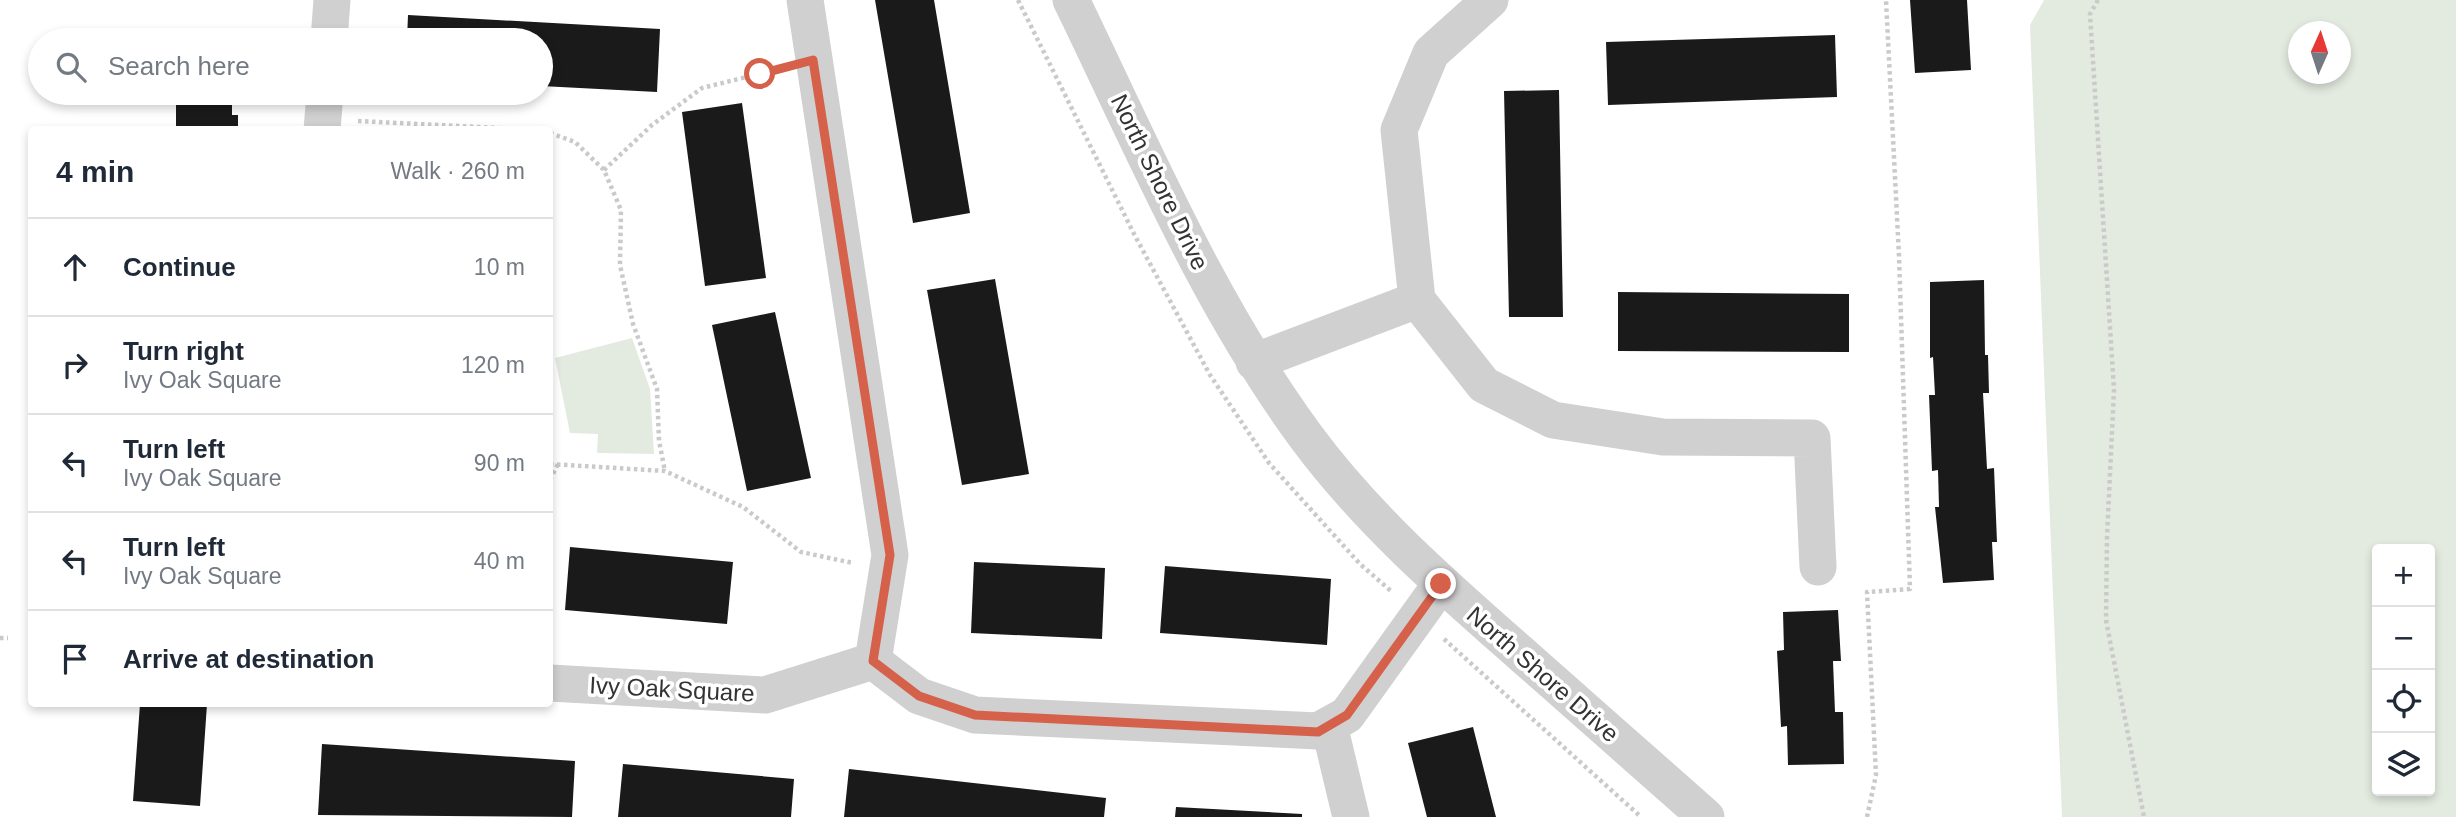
<!DOCTYPE html>
<html lang="en">
<head>
<meta charset="utf-8">
<style>
	body { margin:0; font-family:Arial,sans-serif; background:#f6f6f7; color:#1f2937 }
	.controls { position:absolute; right:21px; bottom:21px; display:grid; overflow:hidden; border-radius:7px; box-shadow:0 4px 10px #0003 }
	.controls button { width:63px; height:63px; display:grid; place-items:center; padding:0; border:0; border-bottom:2px solid #e0e1e3; background:#fff; color:#1f2937; font:35px sans-serif }
	.compass { position:absolute; left:2288px; top:21px; width:63px; height:63px; border-radius:50%; background:#fff; box-shadow:0 4px 10px #0003; rotate:3deg }
	.stop { position:absolute; width:21px; height:21px; margin:-16px; border:5px solid #d5614a; border-radius:50%; background:#fff }
	.stop.end { background:#d5614a; border-color:#fff; box-shadow:0 2px 7px #0008 }
	.list { margin:0; padding:0; list-style:none }
	h2 { display:flex; justify-content:space-between; align-items:center; height:91px; margin:0; padding:0 28px; font-size:30px }
	h2 small { font-size:23px; font-weight:400; color:#747a83 }
	.list li { display:grid; grid-template-columns:46px 1fr auto; gap:21px; align-items:center; box-sizing:border-box; height:98px; padding:0 28px; border-top:2px solid #e0e1e3 }
	.list b { display:block; font-size:26px; white-space:nowrap }
	.list p { margin:0; font-size:23px; white-space:nowrap; color:#747a83 }
	.list em { font-size:23px; font-style:normal; color:#747a83 }
	.icon { flex:none; width:38px; height:38px; fill:none; stroke:currentColor; stroke-width:2; stroke-linecap:round; stroke-linejoin:round }
	.map { position:relative; flex:none; width:2456px; height:817px; overflow:hidden }
	.search { position:absolute; background:#fff; box-shadow:0 4px 10px #0003; left:28px; top:28px; width:525px; height:77px; display:flex; align-items:center; gap:18px; box-sizing:border-box; padding:0 24px; border-radius:38px; color:#747a83; font-size:26px }
	.panel { position:absolute; background:#fff; box-shadow:0 4px 10px #0003; left:28px; top:126px; width:525px; height:581px; border-radius:7px }
	.map>svg:first-child { display:block }
</style>
</head>
<body>
<div class="map">
<svg width="2456" height="817" viewBox="0 0 2456 817">
	<rect width="100%" height="100%" fill="#fff"/>
	<path fill="#e3ebe0" fill-rule="evenodd" d="M2044,0H2456V817H2062L2030,25ZM2298,32H2340V74H2298ZM2430,549V791H2377V549Z
		M632,338L650,389L654,454L597,453L598,434L570,433L555,358Z"/>
	<path fill="#1a1a1a" d="M875,0H934L970,213L913,223Z
		M1910,0H1967L1971,70L1915,73Z
		M408,15L660,29L657,92L541,86V40H407Z
		M177,30L238,32V40H177Z
		M1835,35L1837,97L1608,105L1606,42Z
		M1559,90L1563,317H1509L1504,91Z
		M176,93H232V115H238V130H176Z
		M742,103L766,278L705,286L682,112Z
		M995,279L1029,474L962,485L927,290Z
		M1984,280L1985,355H1988L1989,393H1983L1987,469L1994,468L1997,542H1992L1994,580L1943,583L1935,507H1939L1938,470L1932,471L1929,395H1935L1933,357L1930,358V282Z
		M1618,292L1849,294V352L1618,351Z
		M775,312L811,478L747,491L712,325Z
		M570,547L733,562L727,624L565,610Z
		M974,562L1105,568L1102,639L971,633Z
		M1165,566L1331,579L1327,645L1160,633Z
		M1838,610L1841,661H1833L1835,712H1843L1844,764L1788,765L1787,726L1781,727L1777,651L1784,650L1783,612Z
		M140,704H207L200,806L133,801Z
		M1473,727L1496,817H1427L1408,743Z
		M322,744L575,761L572,817L318,815Z
		M623,764L794,779L791,817H618Z
		M849,769L1106,798L1104,817H844Z
		M1176,807L1302,814V817H1175Z"/>
	<g fill="none" stroke-linecap="round" stroke-linejoin="round">
		<path stroke="#cacaca" stroke-width="4.5" stroke-dasharray="3.5 3.5" stroke-linecap="butt" d="M1018,0L1134,234L1210,375L1269,463L1360,564L1391,591
			M2098,0L2090,14L2114,390L2107,537L2106,620L2144,817
			M358,121L539,130
			M550,133L575,142L604,170L621,210L620,265L633,324L657,389L659,441L665,471
			M604,170L652,125L702,88L779,69
			M550,464L665,471L743,507L801,552L853,563
			M550,480L558,464
			M0,638H8
			M1444,639L1641,817
			M1867,817L1876,775L1867,592L1910,589L1899,256L1886,0"/>
		<path stroke="#d0d0d0" stroke-width="37" d="M805,0L890,555L873,661
			M1071,0C1143,148 1208,304 1307,438C1367,519 1444,586 1519,652C1581,707 1644,762 1706,817
			M1490,0L1431,53L1399,130L1417,300L1484,385L1553,420L1663,437L1812,438L1818,567
			M329,40L332,0
			M322,130L325,93
			M1254,362L1417,300
			M550,683L765,695L873,661L919,696L975,715L1318,731L1347,715L1441,584
			M1329,725L1351,817"/>
	</g>
	<g fill="none" stroke-linecap="round" stroke-linejoin="round">
		<path stroke="#d5614a" stroke-width="9" d="M760,74L813,60L890,555L873,661L919,696L975,715L1318,732L1347,715L1441,584"/>
	</g>
	<g text-anchor="middle" dominant-baseline="central" stroke-width="7" stroke-linejoin="round" paint-order="stroke">
		<g font-size="24" fill="#333" stroke="#fff">
			<text transform="translate(1160 182) rotate(64)">North Shore Drive</text>
			<text transform="translate(1543 674) rotate(41)">North Shore Drive</text>
			<text transform="translate(672 689) rotate(3)">Ivy Oak Square</text>
		</g>
	</g>
</svg>
<div class="controls">
<button>+</button>
<button>−</button>
<button><svg class="icon" aria-label="locate" viewBox="0 0 24 24"><circle cx="12" cy="12" r="6"/><path d="M12 2v4M12 18v4M2 12h4M18 12h4"/></svg></button>
<button><svg class="icon" aria-label="layers" viewBox="0 0 24 24"><path d="M12 4l9 5-9 5-9-5zM3 14l9 5 9-5"/></svg></button>
</div>
<svg class="compass" viewBox="-18 -18 36 36"><path d="M0-13l5 13h-10z" fill="#e53935"/><path d="M0 13l5-13h-10z" fill="#747a83"/></svg>
<div class="stop" style="left:760px;top:74px"></div>
<div class="stop end" style="left:1441px;top:584px"></div>
<div class="search"><svg class="icon" aria-label="search" viewBox="0 0 24 24"><circle cx="10" cy="10" r="6"/><path d="M15 15l6 6"/></svg>Search here</div>
<section class="panel">
<h2>4 min<small>Walk · 260 m</small></h2>
<ul class="list">
<li><svg class="icon" aria-label="ahead" viewBox="0 0 24 24"><path d="M12 20V5M6 11l6-6 6 6"/></svg><div><b>Continue</b></div><em>10 m</em></li>
<li><svg class="icon" aria-label="right" viewBox="0 0 24 24"><path d="M7 20v-9h11M14 6l5 5-5 5"/></svg><div><b>Turn right</b><p>Ivy Oak Square</p></div><em>120 m</em></li>
<li><svg class="icon" aria-label="left" viewBox="0 0 24 24"><path d="M17 20v-9H6M10 6l-5 5 5 5"/></svg><div><b>Turn left</b><p>Ivy Oak Square</p></div><em>90 m</em></li>
<li><svg class="icon" aria-label="left" viewBox="0 0 24 24"><path d="M17 20v-9H6M10 6l-5 5 5 5"/></svg><div><b>Turn left</b><p>Ivy Oak Square</p></div><em>40 m</em></li>
<li><svg class="icon" aria-label="arrive" viewBox="0 0 24 24"><path d="M6 21V4h12l-3 4 3 4H6"/></svg><div><b>Arrive at destination</b></div></li>
</ul>
</section>
</div>
</body>
</html>
